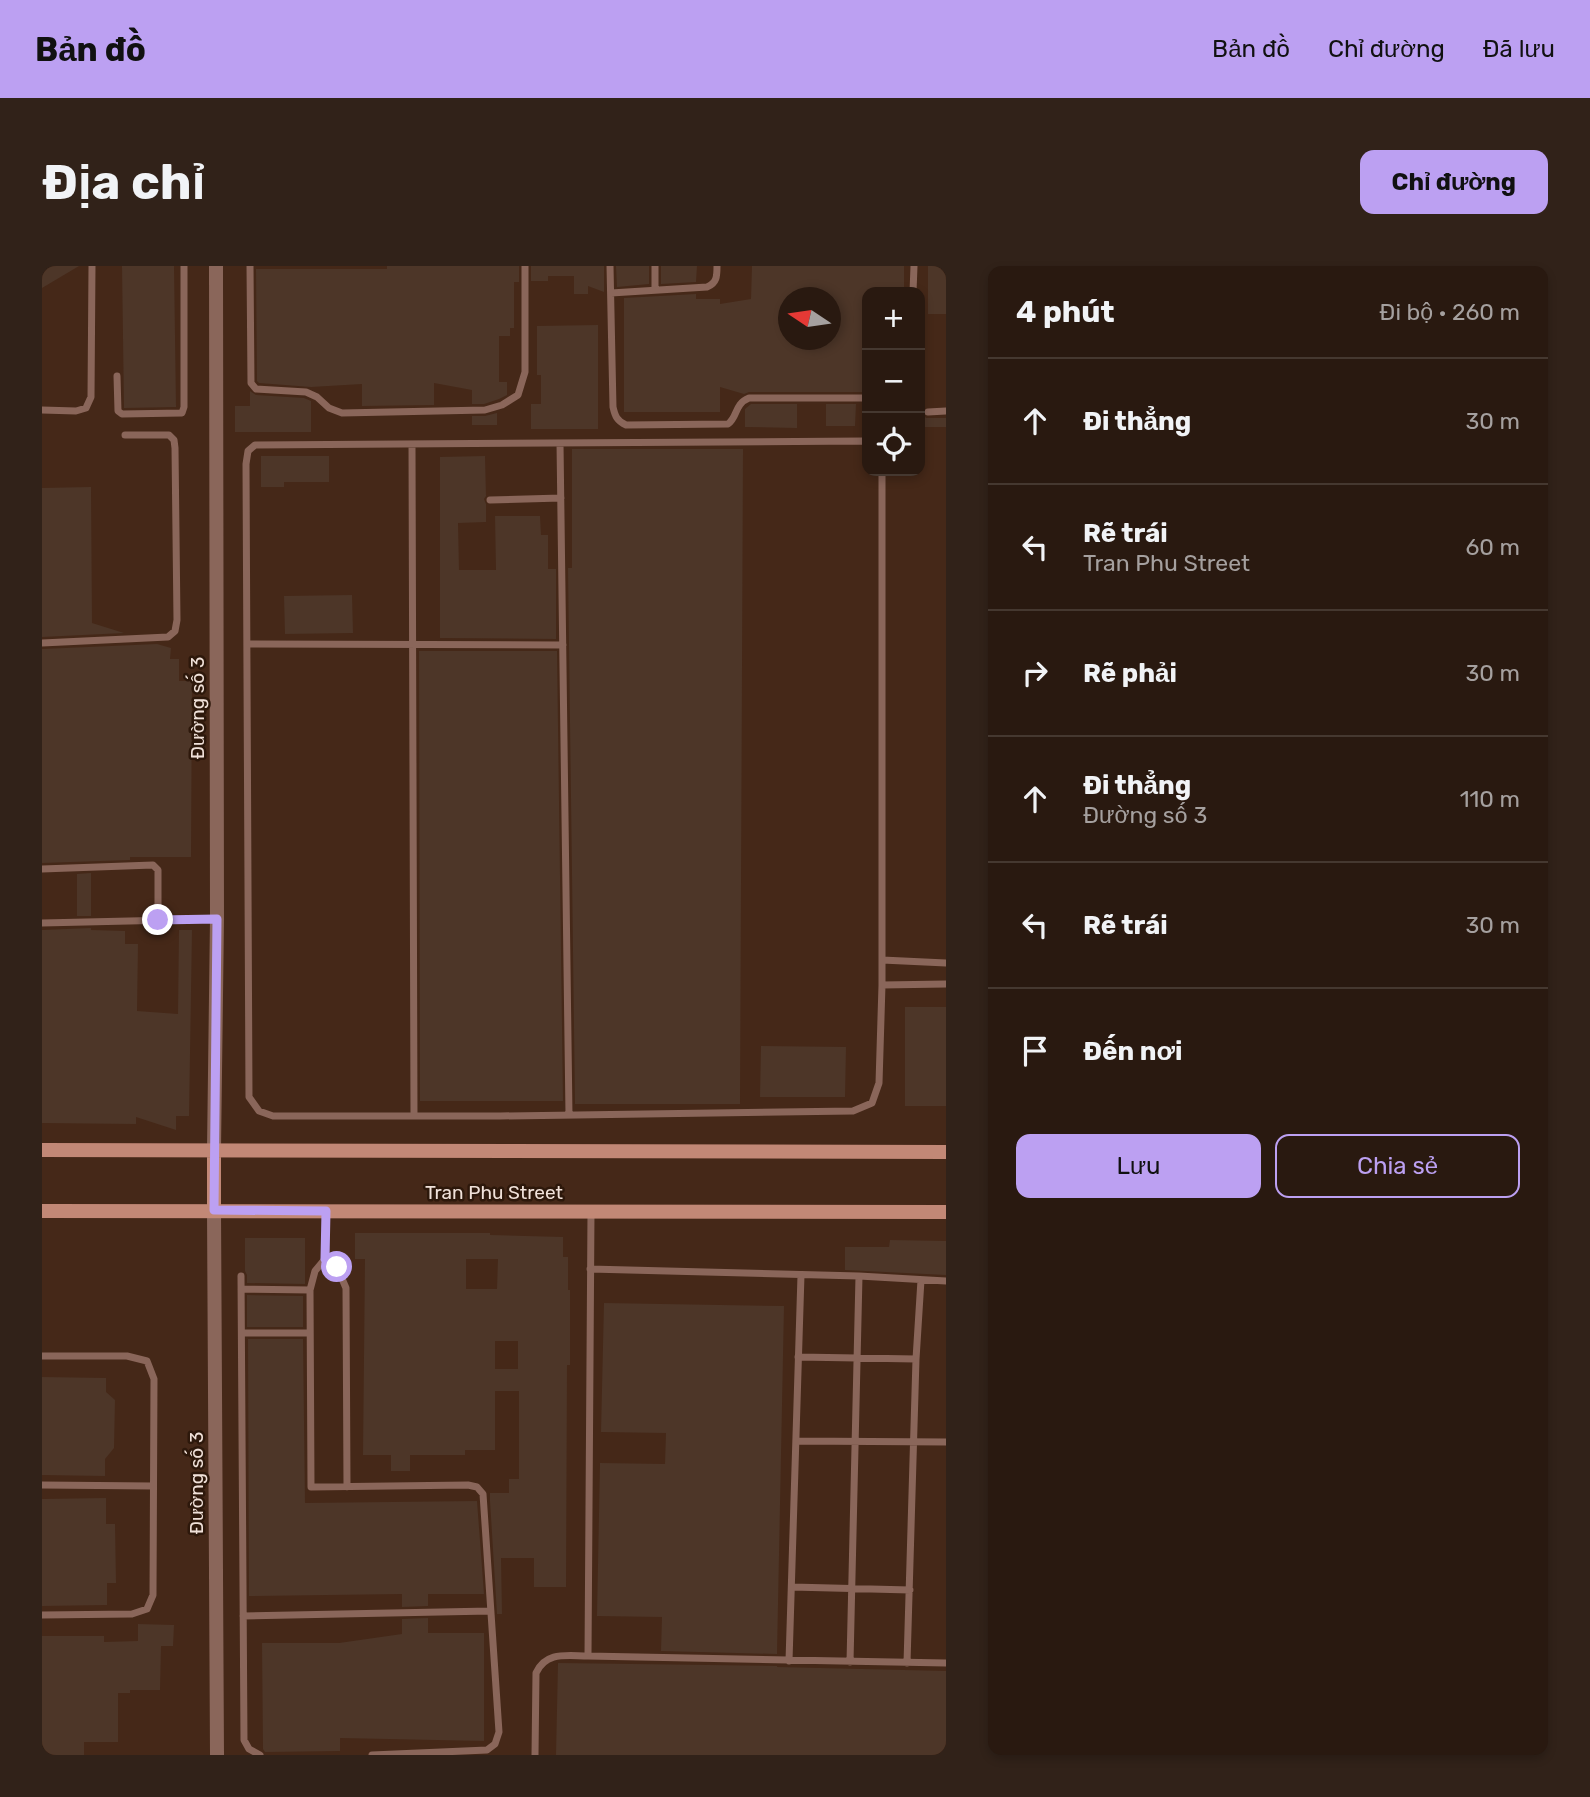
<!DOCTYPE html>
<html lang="vi">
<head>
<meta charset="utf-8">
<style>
	body { margin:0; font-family:Rubik,sans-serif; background:#312219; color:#f1f3f6 }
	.controls { position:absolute; right:21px; top:21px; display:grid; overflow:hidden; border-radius:14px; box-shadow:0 4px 10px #0003 }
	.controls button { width:63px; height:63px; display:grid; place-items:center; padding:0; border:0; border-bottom:2px solid #453830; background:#291910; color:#f1f3f6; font:35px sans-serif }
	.compass { position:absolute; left:736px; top:21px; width:63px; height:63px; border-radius:50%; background:#291910; box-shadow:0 4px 10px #0003; rotate:283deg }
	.stop { position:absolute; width:21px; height:21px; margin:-16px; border:5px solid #bca0f2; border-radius:50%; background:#fff }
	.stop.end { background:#bca0f2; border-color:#fff; box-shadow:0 2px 7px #0008 }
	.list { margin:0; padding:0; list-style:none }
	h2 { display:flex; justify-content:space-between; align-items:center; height:91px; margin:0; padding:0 28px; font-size:30px }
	h2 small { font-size:23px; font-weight:400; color:#a5a09f }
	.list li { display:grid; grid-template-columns:46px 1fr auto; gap:21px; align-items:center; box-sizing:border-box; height:126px; padding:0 28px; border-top:2px solid #453830 }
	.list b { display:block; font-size:26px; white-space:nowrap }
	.list p { margin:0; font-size:23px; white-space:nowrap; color:#a5a09f }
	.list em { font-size:23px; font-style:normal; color:#a5a09f }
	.actions { display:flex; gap:14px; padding:21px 28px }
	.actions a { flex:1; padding:16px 0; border:2px solid #bca0f2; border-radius:14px; text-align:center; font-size:24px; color:#bca0f2 }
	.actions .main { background:#bca0f2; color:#111 }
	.icon { flex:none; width:38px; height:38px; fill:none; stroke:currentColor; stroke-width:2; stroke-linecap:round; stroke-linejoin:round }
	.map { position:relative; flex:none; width:904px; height:1489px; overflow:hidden; border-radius:14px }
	header { display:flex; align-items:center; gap:42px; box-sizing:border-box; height:98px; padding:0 35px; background:#bca0f2; color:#111 }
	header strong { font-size:33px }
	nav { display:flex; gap:38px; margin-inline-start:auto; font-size:24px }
	.intro { display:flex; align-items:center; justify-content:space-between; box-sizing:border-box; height:168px; padding:0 42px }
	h1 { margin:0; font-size:49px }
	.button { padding:18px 32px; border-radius:14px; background:#bca0f2; color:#111; font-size:24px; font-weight:700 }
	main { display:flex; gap:42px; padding:0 42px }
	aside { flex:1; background:#291910; border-radius:14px; box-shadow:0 4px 10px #0003 }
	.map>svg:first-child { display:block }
</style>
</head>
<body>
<header>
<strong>Bản đồ</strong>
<nav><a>Bản đồ</a><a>Chỉ đường</a><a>Đã lưu</a></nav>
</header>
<div class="intro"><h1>Địa chỉ</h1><a class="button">Chỉ đường</a></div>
<main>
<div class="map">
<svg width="904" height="1489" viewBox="0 0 904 1489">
	<rect width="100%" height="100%" fill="#372115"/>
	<path fill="#452818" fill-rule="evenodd" d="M0,0H904V1489H0ZM825,26H878V205H825ZM746,32H788V74H746Z"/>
	<path fill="#4d3628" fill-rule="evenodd" d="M0,0H37L0,22Z
		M80,0H132L134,141L82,142Z
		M345,0H477V16H472V62H468V70H457V116H465V129L457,133L442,138H430V124L392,117V139L320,140V118L269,121L217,117L215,115L214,3H345Z
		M489,0H562V26L546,20V28H532V10H506V15H489Z
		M574,0H607V18L575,21Z
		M619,0H655L654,16L619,18Z
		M710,0H862V26H825V126H707L702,128L678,121V146H582V32L654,28V33H678V38L709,33ZM746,32H788V74H746Z
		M886,0H904V48H886Z
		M556,59V163H489V138H499V109H495V60Z
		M208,125L214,129L262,132L269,135V166H193V140H208Z
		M709,138H755V162L703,161V143Z
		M784,138H814L813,160H784Z
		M878,141L881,142L880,147L884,152H904V161H878Z
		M455,147V159H430V150H443Z
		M530,183H701L698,838H533L526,302H530Z
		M219,190H287V216H242V221H219Z
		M443,190L444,230L442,233L444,238V256L416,257L417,304H454L453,250H498L499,269H506V303H514V373L398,372V191Z
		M49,221L50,357L82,367L0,371V222Z
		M310,329L311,367L243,368L242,330Z
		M115,378L129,382L128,393H137V415H150L149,591H88V594L0,597V383Z
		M377,385H515L521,835H378Z
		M49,607V650H35V608Z
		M49,662V664L83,665V678H96L95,745L136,748L137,664H150L147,850H134V864L94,851V858L0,857V664Z
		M863,741H904V840H863Z
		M719,780L804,781L803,831H718Z
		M313,967H448V969L521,971V991H526V1024H528V1099H525L524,1321H492V1292H459L460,1348H455L448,1235V1227H467V1213H477V1125H453V1184H423V1189H368V1205H349V1189H321L323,993H313ZM424,993H456L455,1023H424ZM453,1075H476V1103H453Z
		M203,972H263V1018L205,1017V1009L203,1005Z
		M848,974L904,975V1009L803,1004V981H847Z
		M205,1029L261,1030V1061H205Z
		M562,1037L742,1040L735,1388L619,1385L620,1351L555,1350L558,1197L623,1198L624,1167L559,1166Z
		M206,1073H261L263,1237L435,1235L442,1328H386V1340L360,1341V1328L207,1330Z
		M0,1111L64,1112V1126L73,1134L72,1182L63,1193V1210L0,1209Z
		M64,1232V1258H73L74,1317H65V1339L0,1340V1233Z
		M386,1352V1367H442V1475L298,1472V1485L223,1486L221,1483L220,1377H297L360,1368V1353Z
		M96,1358L132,1359L131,1380H119L118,1424H88V1427H76V1476H42V1489H0V1370H62V1376L96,1375Z
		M516,1397L735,1400V1401L904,1405V1489H514Z"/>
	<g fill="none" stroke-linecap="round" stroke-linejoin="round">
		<path stroke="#8a665a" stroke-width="7" d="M208,0L209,117L214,123L264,126L275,131L287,142L300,147L443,144L460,139L476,129L483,106V0
			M568,0L571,141C573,150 575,155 584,159L686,158C696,151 692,138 707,132H825
			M613,0V24
			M871,26L872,0
			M569,27L665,21C675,17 675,10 675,0
			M75,110L76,145L80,148L140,147L142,141V0
			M0,144L34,145L44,142L49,131L50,0
			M886,146L904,145
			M825,176L821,175L213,179L206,185L204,198L207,831L217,845L231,850H458L811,845L830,837L837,817L840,719V205
			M518,177L527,849
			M370,178L372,850
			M448,234L519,232
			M0,377L126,371L133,365L135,354L133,182L132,174L127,169H83
			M205,378L521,379
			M0,603L111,599L116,604V655
			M0,657L174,653
			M840,694L904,697
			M840,719L904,718
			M284,945L283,993L295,1001L304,1022L305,1221
			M549,946L546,1390L904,1397
			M283,993L273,1005L268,1024L269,1221L426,1219L435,1221L441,1228L457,1466L453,1478L445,1484L330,1489
			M548,1003L817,1010L904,1015
			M199,1010L202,1474L207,1483L218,1489
			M199,1023L268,1024
			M200,1067H268
			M0,1090H85L105,1095L112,1113L111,1329L105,1343L90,1348L0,1349
			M756,1091L874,1093
			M754,1175L904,1176
			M0,1219L111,1220
			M750,1321L868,1324
			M201,1350L448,1345
			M747,1395L759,1009
			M808,1396L817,1010
			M865,1397L874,1093L879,1014
			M493,1489L494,1407C504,1385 525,1390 546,1390"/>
		<path stroke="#8a665a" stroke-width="14" d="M172,884L175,653L174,0
			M172,944L175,1489"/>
		<path stroke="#c28876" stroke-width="14" d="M0,884L904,886
			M172,944V884
			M0,945L904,946"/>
	</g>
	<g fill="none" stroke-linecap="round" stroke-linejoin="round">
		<path stroke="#bca0f2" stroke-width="9" d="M116,654L175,653L172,944L284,945L283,993L295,1001"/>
	</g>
	<g text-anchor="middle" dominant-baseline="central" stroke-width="5" stroke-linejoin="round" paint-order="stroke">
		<g font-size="19" fill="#f0e1d9" stroke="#2d180b">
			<text transform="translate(155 442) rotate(-90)">Đường số 3</text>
			<text x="452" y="926">Tran Phu Street</text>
			<text transform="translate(154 1217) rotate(-90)">Đường số 3</text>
		</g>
	</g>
</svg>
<div class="controls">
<button>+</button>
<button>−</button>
<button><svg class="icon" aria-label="locate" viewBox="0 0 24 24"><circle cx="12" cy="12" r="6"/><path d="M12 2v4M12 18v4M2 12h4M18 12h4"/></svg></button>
</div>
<svg class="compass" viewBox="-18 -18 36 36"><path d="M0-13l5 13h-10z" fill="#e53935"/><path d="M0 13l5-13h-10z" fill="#a5a09f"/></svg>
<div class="stop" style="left:295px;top:1001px"></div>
<div class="stop end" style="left:116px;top:654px"></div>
</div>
<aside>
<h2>4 phút<small>Đi bộ · 260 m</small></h2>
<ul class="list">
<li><svg class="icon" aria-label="ahead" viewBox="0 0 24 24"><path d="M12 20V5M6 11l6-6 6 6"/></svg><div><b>Đi thẳng</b></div><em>30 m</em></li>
<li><svg class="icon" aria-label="left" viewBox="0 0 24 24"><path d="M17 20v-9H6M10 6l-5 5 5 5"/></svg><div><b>Rẽ trái</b><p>Tran Phu Street</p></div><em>60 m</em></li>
<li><svg class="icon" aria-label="right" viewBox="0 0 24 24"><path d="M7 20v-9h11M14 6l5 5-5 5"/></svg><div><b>Rẽ phải</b></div><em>30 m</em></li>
<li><svg class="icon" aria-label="ahead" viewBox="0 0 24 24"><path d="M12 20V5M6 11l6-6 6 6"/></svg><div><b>Đi thẳng</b><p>Đường số 3</p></div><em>110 m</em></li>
<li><svg class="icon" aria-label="left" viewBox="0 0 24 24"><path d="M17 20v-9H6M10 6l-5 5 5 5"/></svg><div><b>Rẽ trái</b></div><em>30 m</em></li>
<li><svg class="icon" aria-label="arrive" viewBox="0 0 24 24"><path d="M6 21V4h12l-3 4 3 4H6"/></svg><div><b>Đến nơi</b></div></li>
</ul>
<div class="actions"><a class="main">Lưu</a><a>Chia sẻ</a></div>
</aside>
</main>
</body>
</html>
